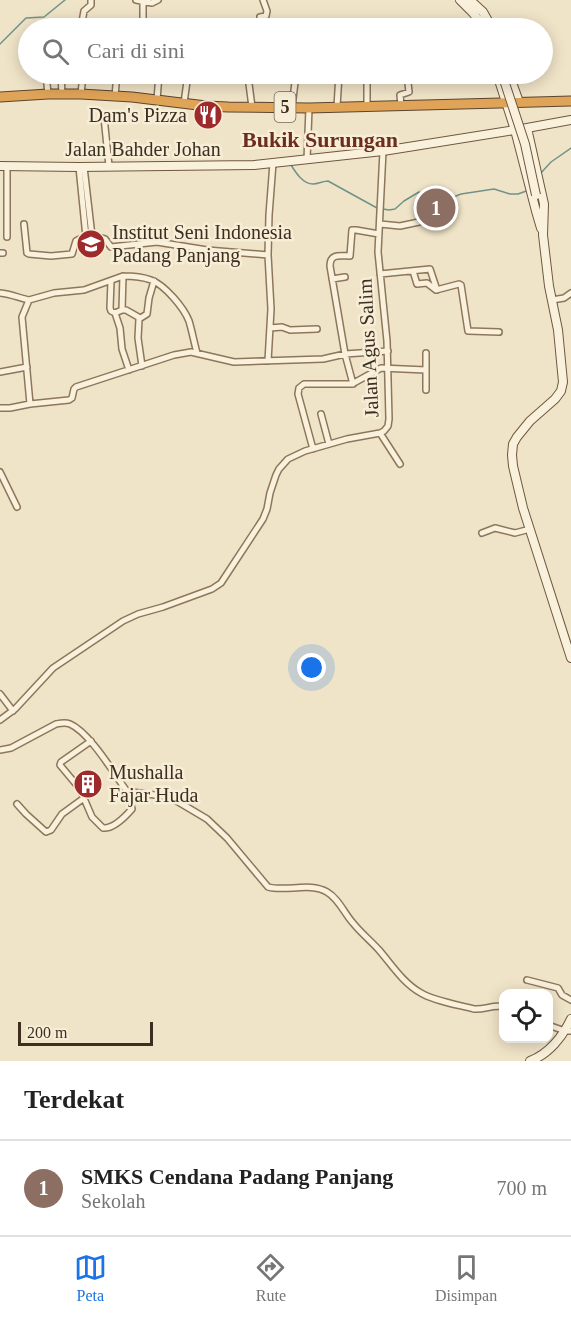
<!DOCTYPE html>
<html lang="id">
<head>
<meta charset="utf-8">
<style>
	body { margin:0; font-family:"Times New Roman",serif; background:#f6f6f6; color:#222 }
	.controls { position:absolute; right:18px; bottom:18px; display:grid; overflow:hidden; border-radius:12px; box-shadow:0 3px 15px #0003 }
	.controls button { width:54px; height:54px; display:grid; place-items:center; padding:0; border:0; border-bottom:2px solid #e0e0e0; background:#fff; color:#222; font:30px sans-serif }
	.scale { position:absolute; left:18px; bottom:15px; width:135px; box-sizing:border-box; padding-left:6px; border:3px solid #3d2e20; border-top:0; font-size:16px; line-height:21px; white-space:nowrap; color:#3d2e20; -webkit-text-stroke:4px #f7eed8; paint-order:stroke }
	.you { position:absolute; left:312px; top:668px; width:21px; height:21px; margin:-15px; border:4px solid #fff; border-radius:50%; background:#1a73e8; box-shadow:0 0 0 9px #1a73e833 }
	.badge { display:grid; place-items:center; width:39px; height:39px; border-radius:50%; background:#1a73e8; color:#fff; font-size:20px; font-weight:700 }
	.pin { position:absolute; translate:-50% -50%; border:3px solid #fff; box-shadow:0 2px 6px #0006 }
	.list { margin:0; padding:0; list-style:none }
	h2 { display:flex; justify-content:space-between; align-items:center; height:78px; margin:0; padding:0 24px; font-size:26px }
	h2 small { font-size:20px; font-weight:400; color:#767676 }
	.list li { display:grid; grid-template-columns:39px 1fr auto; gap:18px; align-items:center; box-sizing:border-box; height:96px; padding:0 24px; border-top:2px solid #e0e0e0 }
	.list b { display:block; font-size:22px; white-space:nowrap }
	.list p { margin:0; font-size:20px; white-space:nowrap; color:#767676 }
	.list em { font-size:20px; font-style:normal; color:#767676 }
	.icon { flex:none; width:33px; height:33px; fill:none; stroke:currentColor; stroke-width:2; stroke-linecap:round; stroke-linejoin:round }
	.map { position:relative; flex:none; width:571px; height:1061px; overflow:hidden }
	.search { position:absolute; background:#fff; box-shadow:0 3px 15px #0003; left:18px; right:18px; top:18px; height:66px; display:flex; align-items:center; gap:15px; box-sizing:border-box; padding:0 21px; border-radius:33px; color:#767676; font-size:22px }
	.sheet { height:174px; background:#fff }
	nav { display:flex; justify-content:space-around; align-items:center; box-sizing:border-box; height:84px; border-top:2px solid #e0e0e0; background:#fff; font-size:16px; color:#767676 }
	nav a { display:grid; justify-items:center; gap:3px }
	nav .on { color:#1a73e8 }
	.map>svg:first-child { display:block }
</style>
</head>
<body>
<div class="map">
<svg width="571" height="1061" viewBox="0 0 571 1061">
	<rect width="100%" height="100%" fill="#f0e4c8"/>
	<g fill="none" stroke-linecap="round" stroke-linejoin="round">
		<path stroke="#6f938a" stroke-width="1.5" d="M0,44L26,18L44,17L65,0
			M291,165C296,173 303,184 313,184C318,184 323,181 328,181L377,208L389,210L395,209L404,201L419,192L437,199L451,198L461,194L494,189L510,194H518L529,190
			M540,174L551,162L571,148"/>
		<g stroke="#8d765c" stroke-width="8">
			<path id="street" d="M136,0L152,3L158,0
				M143,1V28
				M77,28L98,26L110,28
				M81,28L84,11L91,5V0
				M262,28L260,17L266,16L267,11L263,0
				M46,74L48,94
				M61,74L62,94
				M252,74L249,84L252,107
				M367,74V106
				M81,94L83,74
				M115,96L117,74
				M157,100L159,74
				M184,103L188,74
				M401,105L400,95L409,92L407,74
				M292,107L296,74
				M337,107L339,74
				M307,160L309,108
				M109,166L104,117L106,115L120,116
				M79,167L86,237
				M84,167L92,236
				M24,224L27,253L29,254L51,256L72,254L76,241C86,235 95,235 105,239L111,247L157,242L207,250L268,255
				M380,224L400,226L419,222
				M7,237V166
				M0,253H3
				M413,271L417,284L427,283L436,290L459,284L461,285L468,331L499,332
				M380,274L430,269L437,290
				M332,279L345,277
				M111,281L110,308L111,311L115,313L122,310L123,276
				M0,293C11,294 19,298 29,300
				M552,300L564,298L571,293
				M122,310H126L140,318
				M115,313L120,328L122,349L129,370
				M270,328L282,327L290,330L317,329
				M426,353V390
				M268,361L271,309L268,255L269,215L273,163
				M142,366L138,338L139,319L147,314L149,298L154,281
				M0,372L27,367
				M353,384L345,354L330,266C330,253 340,256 350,256L352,230H356L379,234
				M30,404L22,317L29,300L54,293L84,290L123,276C132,276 143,277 151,280C165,285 184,308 189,321C192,331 194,342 197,353
				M0,408H10L30,404L69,400L72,398L74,389L76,387L174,355L191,352L234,362L323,359L345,354L388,351
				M321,414L329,444
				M380,433L400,464
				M313,449L298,394L299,388L304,384H352L381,368L426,370
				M0,472L17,507
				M482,533L495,528L515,533L530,529
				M0,694L13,711
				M0,720L15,709L53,668L123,621L138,614L163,607L212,589L221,583L263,519L267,509L270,493L276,475L279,469L288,459L305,451L347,439L380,433L384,431L388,426L389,419L387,341L378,252L383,151
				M91,741L61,762L60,765L80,789L92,817L103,828C113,829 125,817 132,809L128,791
				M0,750L11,748L56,724C61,723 65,722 70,724C89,732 113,772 126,790L132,792L170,797L207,819L227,838L268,887C286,892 310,882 327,892C339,899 344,913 353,923C361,933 371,941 379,950C392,965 403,983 421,993C434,1001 459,1005 474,1009C485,1010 494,1004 504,1007
				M17,804L26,814L46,832L51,830L62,814L84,798
				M527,980L558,988L562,995L571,1000
				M548,1025L565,1031H571"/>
		</g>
		<g stroke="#6f573f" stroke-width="10">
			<path id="secondary" d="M460,0L473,13L485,28
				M470,0L483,12L492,28
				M497,74L515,130L536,211L541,228
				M509,74L519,102
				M527,128L544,204L543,235L549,286L558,330L563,382L561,391L555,399L530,421L517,437L513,444L512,455L513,466L523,508L571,658
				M0,166L79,167L254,165L383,151L527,128L571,120
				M530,1061C549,1054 563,1036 571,1019"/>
		</g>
		<g stroke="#5b4430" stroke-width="11">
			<path id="highway" d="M0,97L48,94H81L132,97L206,106L228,107L309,108L571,101"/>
		</g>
		<use href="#street" stroke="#faf1dc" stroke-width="5"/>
		<use href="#secondary" stroke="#faf1dc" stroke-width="8"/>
		<use href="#highway" stroke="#e0a458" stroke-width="9"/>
		<g stroke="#6f573f" stroke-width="10" stroke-linecap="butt">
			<path id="secondary-bridge" d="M502,74L525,144L536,195"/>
		</g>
		<use href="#secondary-bridge" stroke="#faf1dc" stroke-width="8"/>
	</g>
	<defs>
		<g id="restaurant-disc" transform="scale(1.5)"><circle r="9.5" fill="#9e2a2b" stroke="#f7eed8"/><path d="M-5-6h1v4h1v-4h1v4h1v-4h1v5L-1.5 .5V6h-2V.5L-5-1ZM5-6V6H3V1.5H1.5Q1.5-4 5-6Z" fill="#fff"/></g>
		<g id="university-disc" transform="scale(1.5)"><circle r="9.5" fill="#9e2a2b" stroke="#f7eed8"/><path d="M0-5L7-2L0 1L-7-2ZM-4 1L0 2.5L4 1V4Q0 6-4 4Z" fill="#fff"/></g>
		<g id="building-disc" transform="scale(1.5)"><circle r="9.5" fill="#9e2a2b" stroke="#f7eed8"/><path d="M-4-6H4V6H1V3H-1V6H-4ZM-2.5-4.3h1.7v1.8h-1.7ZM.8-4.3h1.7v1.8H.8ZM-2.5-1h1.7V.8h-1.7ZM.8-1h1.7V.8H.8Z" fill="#fff"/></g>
	</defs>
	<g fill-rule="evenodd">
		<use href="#restaurant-disc" x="208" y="115"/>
		<use href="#university-disc" x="91" y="244"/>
		<use href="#building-disc" x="88" y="784"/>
	</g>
	<g text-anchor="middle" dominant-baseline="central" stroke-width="5" stroke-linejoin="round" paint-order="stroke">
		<rect fill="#f7eed8" stroke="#756857" stroke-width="1.5" x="274.5" y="92" width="21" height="30" rx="4.5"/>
		<g font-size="18" font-weight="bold" fill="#3d2e20">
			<text x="285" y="107">5</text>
		</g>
		<g font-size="20" fill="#3d2e20" stroke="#f7eed8" text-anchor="start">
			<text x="187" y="115" text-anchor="end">Dam's Pizza</text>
			<text x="112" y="232">Institut Seni Indonesia<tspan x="112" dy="23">Padang Panjang</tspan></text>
			<text x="109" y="772">Mushalla<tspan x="109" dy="23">Fajar Huda</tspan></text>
		</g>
		<g font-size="20" fill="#3d2e20" stroke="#f7eed8">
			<text x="143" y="149">Jalan Bahder Johan</text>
			<text transform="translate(368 348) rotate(-93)">Jalan Agus Salim</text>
		</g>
		<g font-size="22" font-weight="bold" fill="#6b2e1e" stroke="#f7eed8">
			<text x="320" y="139">Bukik Surungan</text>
		</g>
	</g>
</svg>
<div class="controls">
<button><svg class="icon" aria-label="locate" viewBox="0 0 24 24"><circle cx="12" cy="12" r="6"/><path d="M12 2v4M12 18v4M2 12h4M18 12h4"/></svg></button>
</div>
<div class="scale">200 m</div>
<div class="you"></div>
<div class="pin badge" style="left:436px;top:208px;background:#8d6e63">1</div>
<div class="search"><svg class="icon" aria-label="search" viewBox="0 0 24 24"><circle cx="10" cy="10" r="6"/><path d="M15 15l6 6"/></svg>Cari di sini</div>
</div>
<section class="sheet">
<h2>Terdekat<small></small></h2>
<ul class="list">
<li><span class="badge" style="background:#8d6e63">1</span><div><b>SMKS Cendana Padang Panjang</b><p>Sekolah</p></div><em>700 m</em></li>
</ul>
</section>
<nav>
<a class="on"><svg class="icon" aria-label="map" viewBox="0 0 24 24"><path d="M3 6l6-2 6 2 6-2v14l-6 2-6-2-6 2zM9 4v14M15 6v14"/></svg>Peta</a>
<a><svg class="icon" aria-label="directions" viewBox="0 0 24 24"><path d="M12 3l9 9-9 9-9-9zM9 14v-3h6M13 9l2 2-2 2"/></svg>Rute</a>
<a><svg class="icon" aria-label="saved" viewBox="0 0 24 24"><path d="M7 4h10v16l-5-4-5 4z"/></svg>Disimpan</a>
</nav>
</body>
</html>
